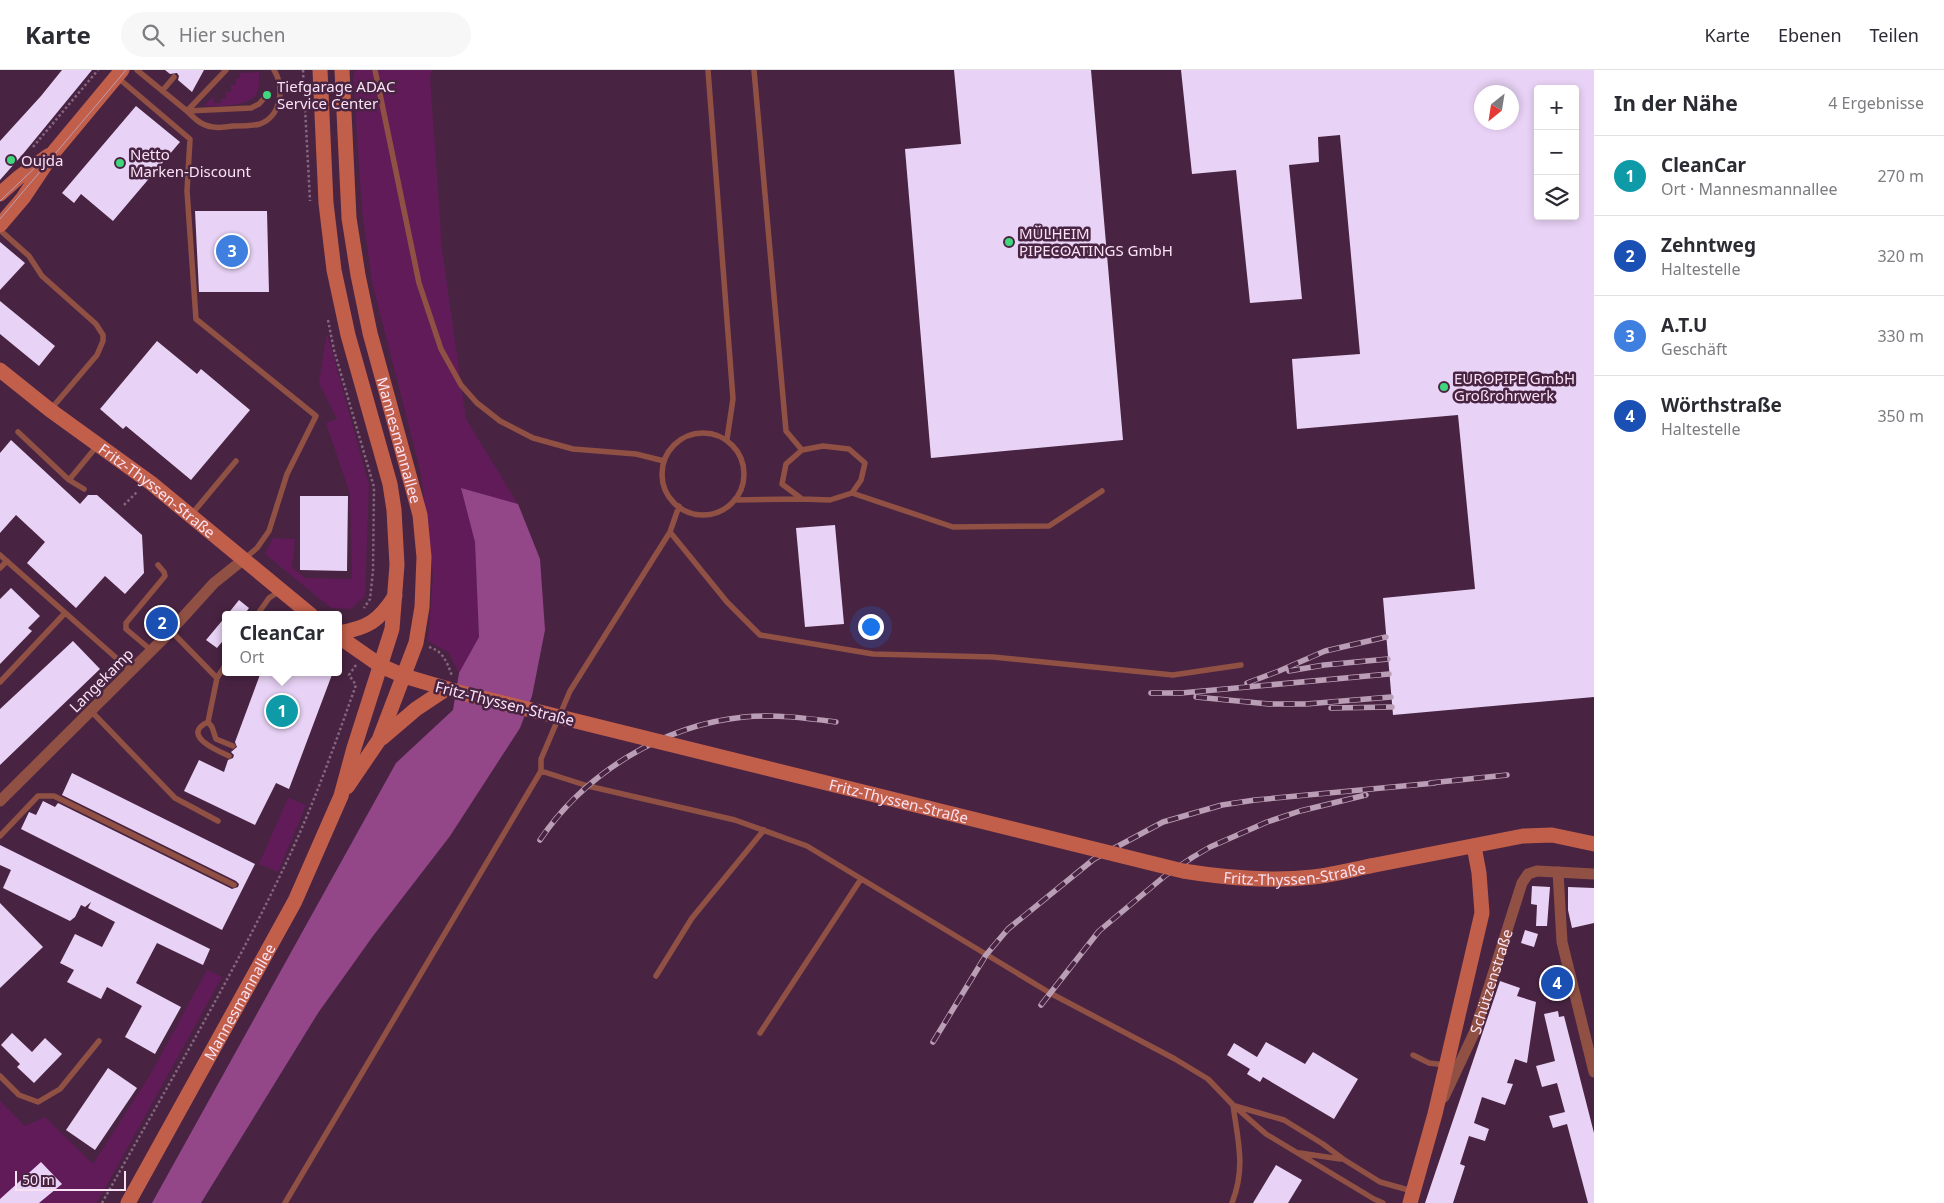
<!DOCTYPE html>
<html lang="de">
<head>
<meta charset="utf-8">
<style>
	body { margin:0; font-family:"Noto Sans",sans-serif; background:#f7f7f7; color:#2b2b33 }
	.controls { position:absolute; right:15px; top:15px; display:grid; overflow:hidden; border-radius:5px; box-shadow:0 2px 8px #0003 }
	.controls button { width:45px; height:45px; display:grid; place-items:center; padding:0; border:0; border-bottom:1px solid #e1e1e2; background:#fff; color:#2b2b33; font:25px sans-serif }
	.compass { position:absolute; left:1474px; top:15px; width:45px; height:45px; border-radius:50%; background:#fff; box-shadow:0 2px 8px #0003; rotate:210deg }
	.scale { position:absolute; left:15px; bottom:12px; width:111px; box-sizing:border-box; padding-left:5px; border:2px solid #fae2f5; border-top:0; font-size:14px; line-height:18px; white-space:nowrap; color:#fae2f5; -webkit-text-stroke:4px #482442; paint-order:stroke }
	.you { position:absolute; left:870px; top:556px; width:18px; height:18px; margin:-12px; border:4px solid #fff; border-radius:50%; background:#1a73e8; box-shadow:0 0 0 8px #1a73e833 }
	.badge { display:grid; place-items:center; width:32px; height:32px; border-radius:50%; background:#db2777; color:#fff; font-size:16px; font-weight:700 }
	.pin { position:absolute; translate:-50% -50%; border:2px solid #fff; box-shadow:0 1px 5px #0006 }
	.popup { position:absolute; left:222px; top:541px; width:120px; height:65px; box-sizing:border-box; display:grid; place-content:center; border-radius:5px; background:#fff; filter:drop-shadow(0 1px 4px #0005); font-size:16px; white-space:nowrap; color:#7c7c81 }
	.popup b { font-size:19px; color:#2b2b33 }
	.popup::after { content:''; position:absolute; left:50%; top:100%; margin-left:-10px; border:10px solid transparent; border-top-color:#fff }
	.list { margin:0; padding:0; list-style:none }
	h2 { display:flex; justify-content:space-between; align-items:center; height:65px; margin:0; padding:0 20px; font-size:21px }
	h2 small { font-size:16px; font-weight:400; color:#7c7c81 }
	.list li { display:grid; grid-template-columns:32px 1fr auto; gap:15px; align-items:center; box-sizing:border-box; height:80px; padding:0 20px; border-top:1px solid #e1e1e2 }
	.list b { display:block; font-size:19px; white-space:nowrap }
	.list p { margin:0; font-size:16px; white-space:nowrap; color:#7c7c81 }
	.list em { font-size:16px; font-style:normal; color:#7c7c81 }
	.icon { flex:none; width:28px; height:28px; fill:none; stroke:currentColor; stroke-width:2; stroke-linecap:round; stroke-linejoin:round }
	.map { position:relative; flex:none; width:1594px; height:1133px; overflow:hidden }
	header { display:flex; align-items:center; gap:30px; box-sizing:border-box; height:70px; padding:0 25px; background:#fff; border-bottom:1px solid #e1e1e2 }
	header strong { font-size:24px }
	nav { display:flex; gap:28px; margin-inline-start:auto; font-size:18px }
	.search { width:350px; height:45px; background:#f7f7f7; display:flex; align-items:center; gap:12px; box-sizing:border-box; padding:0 18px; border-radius:28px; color:#7c7c81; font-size:19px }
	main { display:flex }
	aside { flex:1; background:#fff }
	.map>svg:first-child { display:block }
</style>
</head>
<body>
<header>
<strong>Karte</strong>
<div class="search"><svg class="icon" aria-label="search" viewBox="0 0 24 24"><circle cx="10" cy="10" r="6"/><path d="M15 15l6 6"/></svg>Hier suchen</div>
<nav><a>Karte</a><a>Ebenen</a><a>Teilen</a></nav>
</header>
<main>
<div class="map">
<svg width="1594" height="1133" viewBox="0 0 1594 1133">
	<rect width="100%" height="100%" fill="#482442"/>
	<path fill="#611b59" d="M355,0H432L430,7L442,180L466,349L518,434L463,419L475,472L479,568L459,603L449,583L428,571L433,506L421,404L373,216L362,141L353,7Z
		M259,2C259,10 260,20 255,26C245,37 218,36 204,36L213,27V33H221V29L226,28V22H231V15H236V9H240V3Z
		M327,263L369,415L365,526L351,539L331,538L265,484L273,468L295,469L292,497L305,508L352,509L350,424L326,353L337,349L319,313Z
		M288,728L306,735L278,802L259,794Z
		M207,900L222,907L97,1133H0V1031L25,1056L45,1047L93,1094L150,1005Z"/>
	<path fill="#934789" d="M461,418L518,434L540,489L545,560L532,626L520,658L450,766L373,866L318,943L201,1133H152L396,693L453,640L459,603L479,567L475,472Z"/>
	<path fill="#e8d2f5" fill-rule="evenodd" d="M62,0H92L23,84L0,110V71L41,26Z
		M165,0H204L192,22L178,10L179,6L177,3L170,4Z
		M954,0H1091L1123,370L931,388L905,79L961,74Z
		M1181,0H1594V627L1393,645L1383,528L1475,519L1458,345L1297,359L1292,289L1360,284L1340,65L1318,67L1319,92L1289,95L1302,229L1250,233L1236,100L1192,104ZM1538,19H1575V146H1538ZM1482,22H1512V52H1482Z
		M136,36L180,72L113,151L81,124L74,133L62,123Z
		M195,141H267L269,222H199Z
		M0,172L25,193L0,220Z
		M0,231L55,276L39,296L0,264Z
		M157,271L197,304L201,299L250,340L191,410L126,356L123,359L100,339Z
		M11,370L80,434L88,425H97L142,465L144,503L125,524L105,506L76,538L27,493L45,472L16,445L0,463V383Z
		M300,426H348L347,501L300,500Z
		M835,455L844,554L805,557L796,458Z
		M11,518L40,546L28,558L32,561L0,594V529Z
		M239,530L249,538L244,545H227Z
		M226,546V567L217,578L206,570Z
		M73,571L100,599L0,695V639Z
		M261,602H333L289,719L276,713L255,755L184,721L199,690L224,702L228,690L233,688L234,685L231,682L237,677L235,672Z
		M72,703L255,794L222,860L21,759L29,742L36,745L43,731L55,737L58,733L232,819L238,817L239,814L236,811L62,725Z
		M0,775L210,879L203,895L157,873L136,913L181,937L155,984L125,967L142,936L107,917L101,929L67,912L74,900L60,893L75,864L102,877L115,852L88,838L91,832L85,837L81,835L75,847L70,851L3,818L11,800L0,795Z
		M1532,816L1550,817L1547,856H1536L1537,835L1531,834Z
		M1568,817L1594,818V853L1572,858L1568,840Z
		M0,833L43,877L0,918Z
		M1525,860L1538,864L1534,877L1521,873Z
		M1500,911L1520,918L1517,926L1536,932L1527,993L1515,989L1507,1013L1513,1014L1505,1035L1482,1027L1474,1053L1489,1059L1485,1071L1469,1066L1460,1094L1465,1096L1453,1133H1425Z
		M1558,941L1559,947L1564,946L1594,1063V1133H1588L1567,1054L1553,1058L1549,1046L1565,1042L1557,1013L1542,1017L1536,996L1555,991L1544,944Z
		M12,963L32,982L45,968L62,984L34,1013L17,997L20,994L1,975Z
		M1266,972L1305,994L1313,982L1358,1009L1334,1049L1263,1007L1260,1012L1247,1004L1250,999L1227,985L1234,973L1257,987Z
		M108,998L137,1018L95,1080L66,1060Z
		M41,1092L62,1114L39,1133H0V1129Z
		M1276,1095L1302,1110L1288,1133H1253Z"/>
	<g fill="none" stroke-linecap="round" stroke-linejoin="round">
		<path stroke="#856580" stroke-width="2.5" stroke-dasharray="2.5 2.5" stroke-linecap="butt" d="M303,0L310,131
			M33,77L98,0
			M328,250L334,280L374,417L373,501L370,529L364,538
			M124,435L137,422
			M429,577C443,581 447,592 452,606
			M102,1133C165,1020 232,908 287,791C314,734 335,674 356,615L349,605L356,595"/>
		<path stroke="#905144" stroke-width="5.5" d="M137,0L187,41L251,38L259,34L267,25
			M226,0L187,41C195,49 202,56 213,57C219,58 227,57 233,56C241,56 252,56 260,54C281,46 285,18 274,0
			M375,0L419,213L441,279L461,315L477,333L500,351L533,368L573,379L636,384L664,391
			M708,0L733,329L727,369
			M754,0L786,361L802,380
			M117,7L190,69L187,121L196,249L316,346L287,404L269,461L257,478L244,489
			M163,20L174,7
			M0,160L29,186L42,206L96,254L103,265V271L97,285L51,339
			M18,362L69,410L84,419
			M662 404a41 41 0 1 1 82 0a41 41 0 1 1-82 0Z
			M823,376L849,379L865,393L861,410L852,423L830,430L802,429L782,414L786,394L802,380Z
			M69,410L97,376
			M852,423L953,457L1049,456L1102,421
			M735,430L802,429
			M679,436L670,462L570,621L541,689V701L588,716L735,750L807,776L1050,923L1175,989L1208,1009L1233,1035L1266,1064L1374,1129L1383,1133
			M191,445L236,391
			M670,462L727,532L760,565L873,584L993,587L1173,605L1241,595
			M0,485L131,601
			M0,498L7,491
			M257,545L269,528L280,521
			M171,561L217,608
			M152,581L126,559V553L165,506L164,502L158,495
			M226,594L217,608L208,652C180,665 218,681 229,686
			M0,612L65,543
			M91,641L175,728L218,751
			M208,652L212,657L216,669L233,676
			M0,766L38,726H54L234,815
			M656,906L692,848L764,760
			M760,963L861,809
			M1413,985L1429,993L1445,995
			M0,1006L19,1025L38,1032L60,1019L99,971
			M1235,1036L1284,1050L1323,1074L1343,1089L1380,1112L1412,1121
			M1300,1083L1340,1089
			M285,1133L541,701
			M1232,1133C1246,1097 1238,1072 1233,1035"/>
		<g stroke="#905144" stroke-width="11">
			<path d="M0,731L165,567L214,513L244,489"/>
			<path d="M1558,802L1562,872L1594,1002"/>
			<path id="s1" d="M1444,1027L1475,961L1522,813L1528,804L1537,801L1594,804"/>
		</g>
		<g stroke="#c25f4b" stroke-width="15">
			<path id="s2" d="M342,0L349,148L358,205L370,263L420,445L424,487L422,537L416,573L379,670L347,717"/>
			<path d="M0,124L18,108L48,86"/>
			<path d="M0,155L23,128L53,83L122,0"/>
			<path id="s3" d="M0,300L50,340L151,413L311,545"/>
			<path d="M338,563C368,558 379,551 395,526"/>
			<path d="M338,566L381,596L404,606L458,622"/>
			<path d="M382,668L416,639L446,619"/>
			<path d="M1370,796L1523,766L1552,765L1594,774"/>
			<path id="s4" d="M128,1133L295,831L341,726L354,678L392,559L397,495L394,440L390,414L348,265L334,200L326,133L320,0"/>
			<path d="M1410,1133L1435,1044L1482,843L1479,803L1474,776"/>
		</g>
		<path stroke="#ba9eb5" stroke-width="1" d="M0,131L41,92
			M0,149L126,0"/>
		<g stroke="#ba9eb5" stroke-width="5.5">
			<path id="rail" d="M1289,601L1324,595L1388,589
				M1247,613L1279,601L1325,581L1386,567
				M1151,623H1181L1389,604
				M1196,627L1269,634H1306L1391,627
				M1331,638L1392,637
				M1430,713L1507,705
				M540,770C585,703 663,655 744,647C774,644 806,648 836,652
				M1041,935L1099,861L1166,805L1193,787L1210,777L1267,752L1300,741L1366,725
				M933,972L986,885L1008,859L1094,789L1163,752L1222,735L1255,730L1435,713"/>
		</g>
		<use href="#rail" stroke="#482442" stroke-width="4" stroke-dasharray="11" stroke-linecap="butt"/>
		<path stroke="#c25f4b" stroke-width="15" id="s5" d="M458,622L1183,801C1227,808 1269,812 1313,807C1332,805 1351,800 1370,796"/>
	</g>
	<g fill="#3fd77d" stroke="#482442" stroke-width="2">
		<circle cx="267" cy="25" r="5"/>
		<circle cx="11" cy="90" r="5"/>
		<circle cx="120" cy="93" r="5"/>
		<circle cx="1009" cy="172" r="5"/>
		<circle cx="1444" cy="317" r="5"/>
	</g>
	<g text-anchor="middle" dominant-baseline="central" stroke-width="5" stroke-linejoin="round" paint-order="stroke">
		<g font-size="15" fill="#fae2f5" stroke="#482442" text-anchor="start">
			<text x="277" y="16">Tiefgarage ADAC<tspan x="277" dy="17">Service Center</tspan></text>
			<text x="130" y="84">Netto<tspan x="130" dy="17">Marken-Discount</tspan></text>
			<text x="21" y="90">Oujda</text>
			<text x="1019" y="163">MÜLHEIM<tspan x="1019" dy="17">PIPECOATINGS GmbH</tspan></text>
			<text x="1454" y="308">EUROPIPE GmbH<tspan x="1454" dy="17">Großrohrwerk</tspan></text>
		</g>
		<g font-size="15" fill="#fae2f5" stroke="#482442">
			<text stroke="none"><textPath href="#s2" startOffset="376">Mannesmannallee</textPath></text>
			<text stroke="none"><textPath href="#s3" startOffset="198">Fritz-Thyssen-Straße</textPath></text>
			<text transform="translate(101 610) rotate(-45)">Langekamp</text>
			<text transform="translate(505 633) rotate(14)">Fritz-Thyssen-Straße</text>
			<text stroke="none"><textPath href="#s5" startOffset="454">Fritz-Thyssen-Straße</textPath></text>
			<text stroke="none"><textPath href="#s5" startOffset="859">Fritz-Thyssen-Straße</textPath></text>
			<text stroke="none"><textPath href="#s1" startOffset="125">Schützenstraße</textPath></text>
			<text stroke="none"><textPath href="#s4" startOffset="230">Mannesmannallee</textPath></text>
		</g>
	</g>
</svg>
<div class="controls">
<button>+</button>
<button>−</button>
<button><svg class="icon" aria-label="layers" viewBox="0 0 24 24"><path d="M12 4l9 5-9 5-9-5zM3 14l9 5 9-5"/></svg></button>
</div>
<svg class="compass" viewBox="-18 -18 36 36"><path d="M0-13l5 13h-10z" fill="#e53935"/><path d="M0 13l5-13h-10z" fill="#7c7c81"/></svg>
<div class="scale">50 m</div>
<div class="you"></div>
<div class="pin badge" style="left:282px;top:641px;background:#0f9aa8">1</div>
<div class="popup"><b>CleanCar</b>Ort</div>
<div class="pin badge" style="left:162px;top:553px;background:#1a4fb4">2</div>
<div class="pin badge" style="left:232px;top:181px;background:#3f7fe0">3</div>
<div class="pin badge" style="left:1557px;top:913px;background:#1a4fb4">4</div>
</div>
<aside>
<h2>In der Nähe<small>4 Ergebnisse</small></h2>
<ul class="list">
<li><span class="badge" style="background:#0f9aa8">1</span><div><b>CleanCar</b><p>Ort · Mannesmannallee</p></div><em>270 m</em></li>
<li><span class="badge" style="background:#1a4fb4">2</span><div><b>Zehntweg</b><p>Haltestelle</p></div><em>320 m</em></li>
<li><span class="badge" style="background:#3f7fe0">3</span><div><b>A.T.U</b><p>Geschäft</p></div><em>330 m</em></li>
<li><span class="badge" style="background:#1a4fb4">4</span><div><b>Wörthstraße</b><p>Haltestelle</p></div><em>350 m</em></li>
</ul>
</aside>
</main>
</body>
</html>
